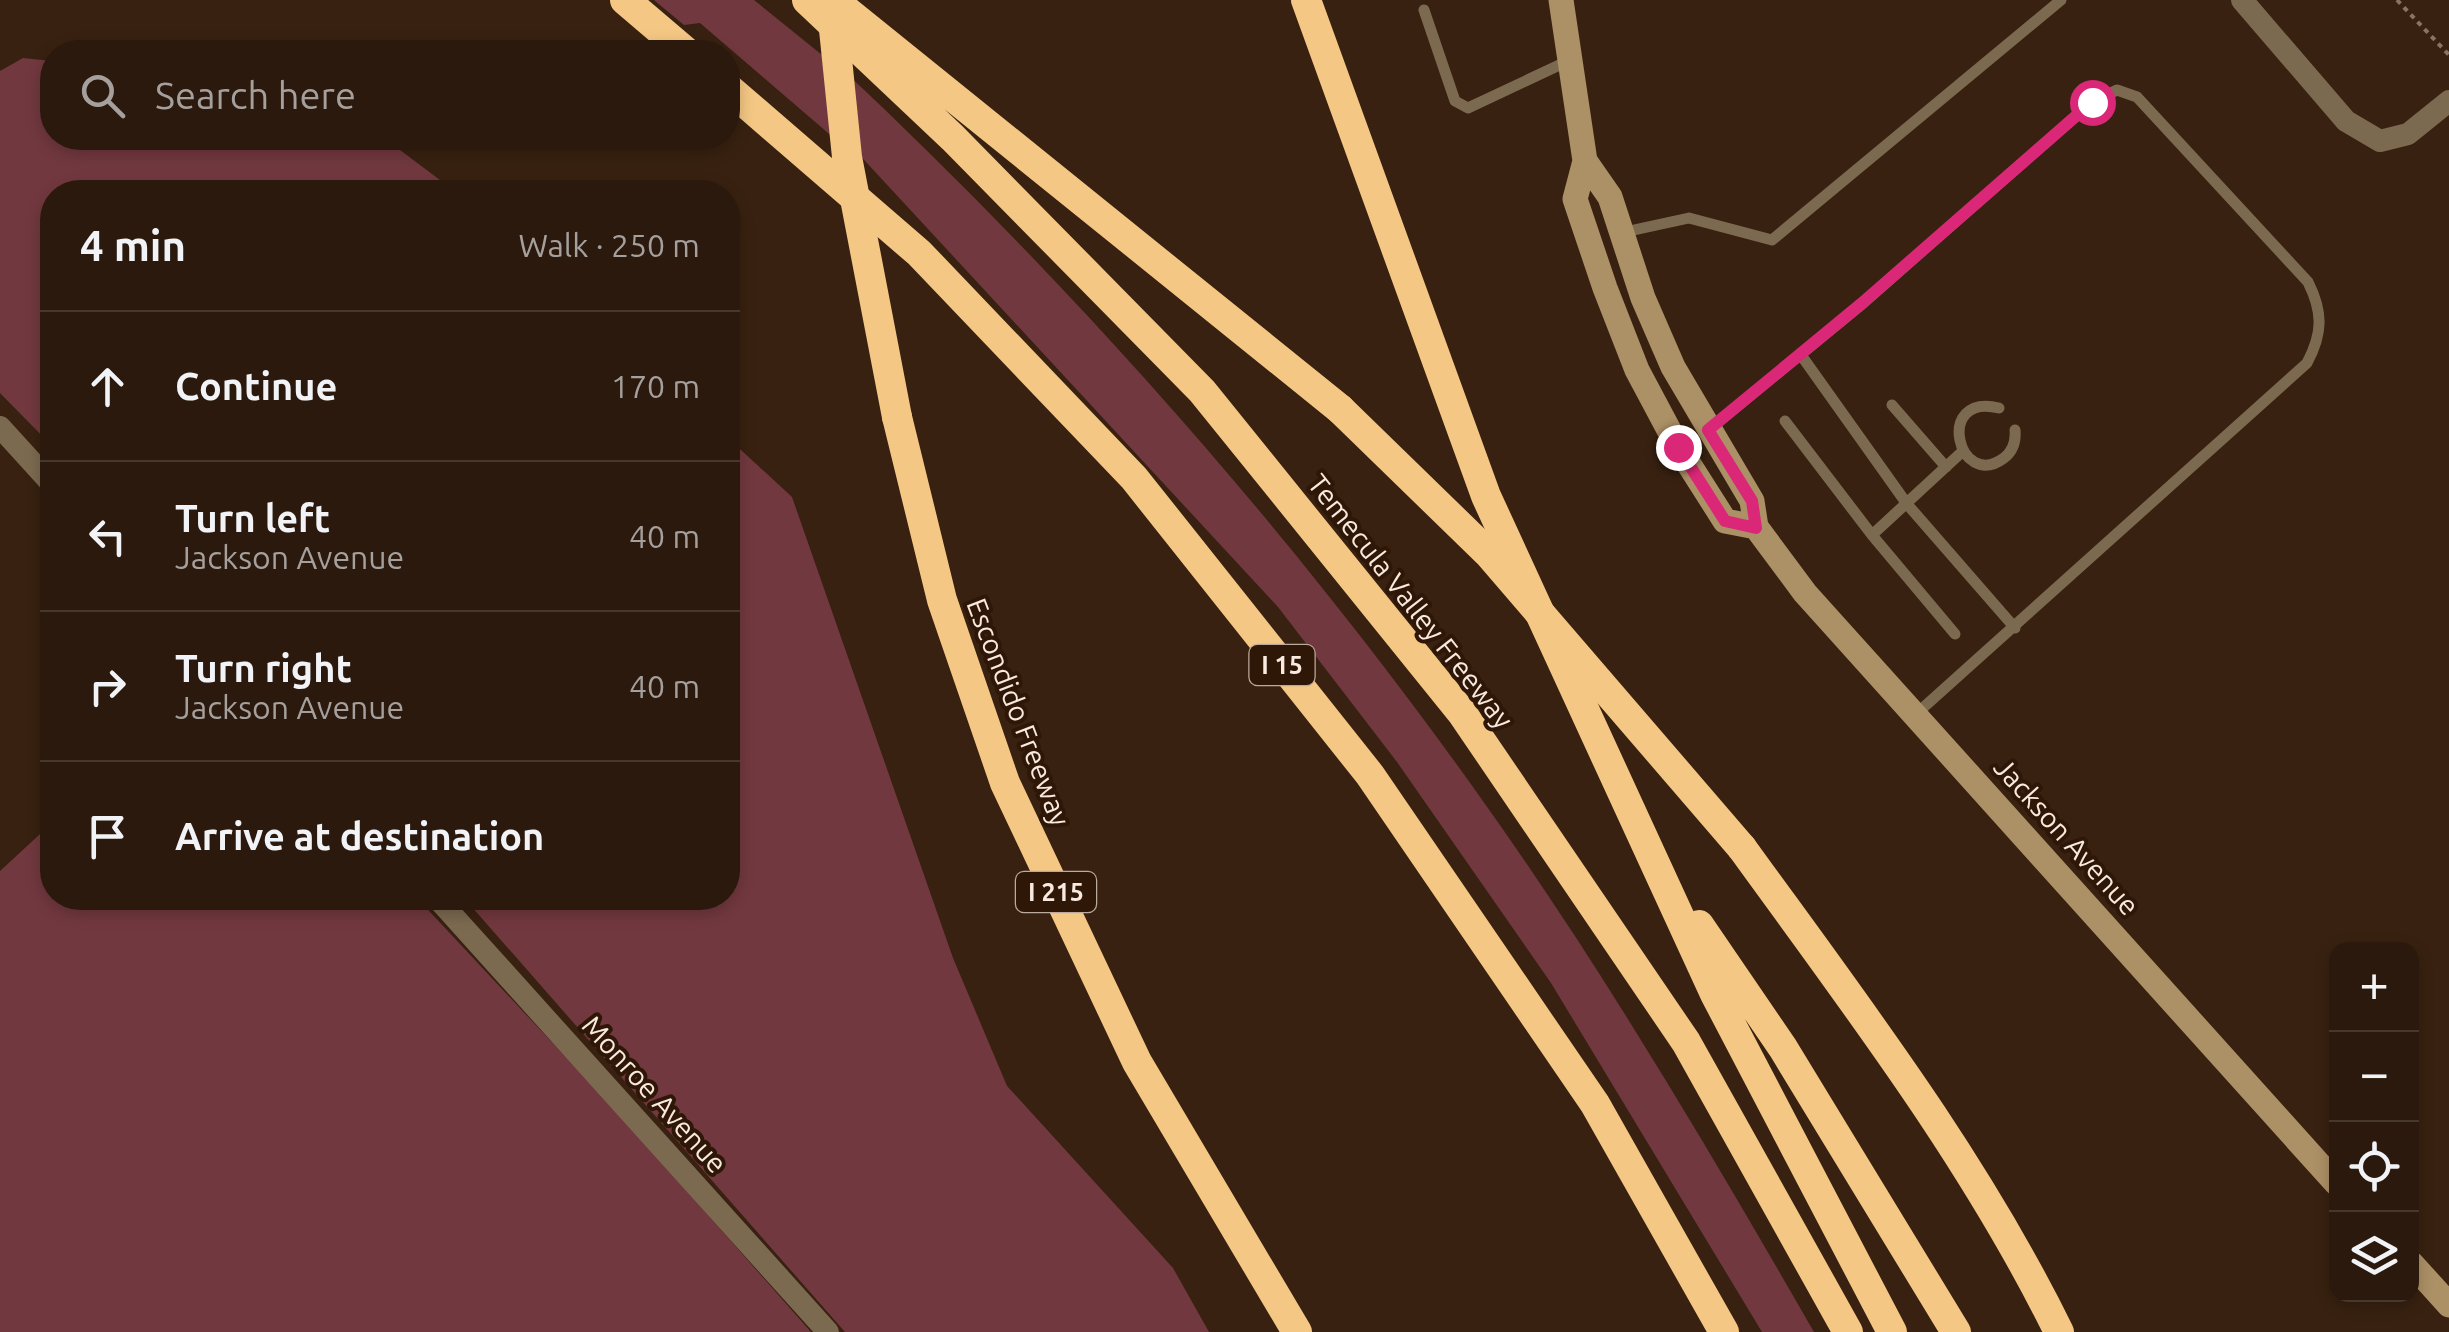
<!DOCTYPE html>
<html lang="en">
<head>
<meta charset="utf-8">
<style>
	body { margin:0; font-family:Ubuntu,sans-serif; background:#36261a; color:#f1f3f6 }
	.controls { position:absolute; right:30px; bottom:30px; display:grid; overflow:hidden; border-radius:20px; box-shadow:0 5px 15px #0003 }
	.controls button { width:90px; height:90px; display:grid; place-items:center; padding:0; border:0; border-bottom:2px solid #46382d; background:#2a190c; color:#f1f3f6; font:50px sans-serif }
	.stop { position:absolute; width:30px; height:30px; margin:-22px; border:8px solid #db2777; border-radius:50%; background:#fff }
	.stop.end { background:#db2777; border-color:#fff; box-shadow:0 2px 10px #0008 }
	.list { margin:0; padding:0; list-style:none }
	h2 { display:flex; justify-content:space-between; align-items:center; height:130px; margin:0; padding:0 40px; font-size:42px }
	h2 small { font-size:32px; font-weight:400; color:#a5a09d }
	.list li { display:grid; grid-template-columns:65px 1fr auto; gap:30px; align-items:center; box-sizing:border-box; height:150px; padding:0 40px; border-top:2px solid #46382d }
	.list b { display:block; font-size:38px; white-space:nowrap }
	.list p { margin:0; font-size:32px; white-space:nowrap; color:#a5a09d }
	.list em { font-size:32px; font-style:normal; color:#a5a09d }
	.icon { flex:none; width:55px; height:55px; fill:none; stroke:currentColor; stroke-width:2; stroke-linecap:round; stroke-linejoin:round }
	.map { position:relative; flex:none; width:2449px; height:1332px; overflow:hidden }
	.search { position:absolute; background:#2a190c; box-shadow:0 5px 15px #0003; left:40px; top:40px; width:700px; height:110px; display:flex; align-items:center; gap:25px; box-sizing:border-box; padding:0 35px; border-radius:40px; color:#a5a09d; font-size:38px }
	.panel { position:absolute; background:#2a190c; box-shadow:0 5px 15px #0003; left:40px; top:180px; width:700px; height:730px; border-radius:40px }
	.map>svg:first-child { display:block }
</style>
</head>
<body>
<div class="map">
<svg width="2449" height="1332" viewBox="0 0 2449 1332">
	<rect width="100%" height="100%" fill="#382110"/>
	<path fill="#72383f" d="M654,0H754L827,59L842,145L700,23L684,25Z
		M23,58L52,61V138H384L456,192H52V446L0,393V71Z
		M842,69C1075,288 1287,527 1473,787C1598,961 1707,1146 1814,1332H1762L1551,983L1397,762L1278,607L853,148Z
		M728,438L792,497L953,958L1007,1086L1173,1268L1209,1332H845L464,898H728Z
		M52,823V898H417L619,1114L811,1332H0V871Z"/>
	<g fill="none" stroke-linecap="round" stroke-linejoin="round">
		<path stroke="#887466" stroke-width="4" stroke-dasharray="5 5" stroke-linecap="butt" d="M2397,0L2449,55"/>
		<path stroke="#7c6a50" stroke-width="11" d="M1424,10L1455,101L1468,108L1568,61
			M1620,233L1689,218L1772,240L2061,0
			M1801,355L1907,504L2015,628
			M1892,405L1946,467
			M1999,408C1934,392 1958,492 2004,458C2013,451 2016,441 2015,430
			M1785,421L1872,535L1963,451
			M1711,428L1861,305L2092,102L2117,90L2137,97L2308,282C2323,312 2323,333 2307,363L1915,715
			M1872,535L1955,634"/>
		<path stroke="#7c6a50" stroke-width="22" d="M2242,0L2346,121L2380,141L2408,134L2449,101
			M0,427L52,484
			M437,898L828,1332"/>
		<path stroke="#ac9066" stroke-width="25" d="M1561,0L1585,161L1610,197L1643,298L1673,367L1752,501L1756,527L1805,593L2336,1183
			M1585,161L1575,199L1605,288L1637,370L1678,447L1725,521L1756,527
			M2412,1264L2449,1305"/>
		<path stroke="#f4c784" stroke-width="30" d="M625,0L686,52
			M807,0L953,138L1202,391L1462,713L1686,1042L1848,1332
			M833,0L1340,409
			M1306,0L1486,496L1715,994L1892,1332
			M728,88L919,253L1134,478L1370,775L1595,1104L1724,1332
			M897,417L942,600L1005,783L1137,1062L1297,1332
			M1742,848C1855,1004 1974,1159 2059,1332
			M1699,925L1783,1048L1956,1332"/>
		<path stroke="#f4c784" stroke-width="30" d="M831,0L847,157L897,417
			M1340,409L1489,554L1742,848"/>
	</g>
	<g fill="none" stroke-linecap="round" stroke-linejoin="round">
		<path stroke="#db2777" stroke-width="12" d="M1678,447L1725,521L1756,528L1752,501L1708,430L1861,304L2092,102"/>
	</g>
	<g text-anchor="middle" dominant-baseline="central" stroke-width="8" stroke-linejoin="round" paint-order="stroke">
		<g fill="#2e1706" stroke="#bcaa9e" stroke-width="2.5">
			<rect x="1249.5" y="645" width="65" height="40" rx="8"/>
			<rect x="1016" y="872" width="80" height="40" rx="8"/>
		</g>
		<g font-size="25" font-weight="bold" fill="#f9e9df">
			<text x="1282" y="665">I 15</text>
			<text x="1056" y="892">I 215</text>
		</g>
		<g font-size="28" fill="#f9e9df" stroke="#2e1706">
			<text transform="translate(1411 601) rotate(52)">Temecula Valley Freeway</text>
			<text transform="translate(1019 712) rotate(69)">Escondido Freeway</text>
			<text transform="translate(2067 836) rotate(48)">Jackson Avenue</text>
			<text transform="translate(655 1094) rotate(48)">Monroe Avenue</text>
		</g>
	</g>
</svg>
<div class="controls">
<button>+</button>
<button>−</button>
<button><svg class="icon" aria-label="locate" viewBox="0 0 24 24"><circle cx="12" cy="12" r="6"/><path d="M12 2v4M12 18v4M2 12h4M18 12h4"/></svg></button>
<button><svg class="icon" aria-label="layers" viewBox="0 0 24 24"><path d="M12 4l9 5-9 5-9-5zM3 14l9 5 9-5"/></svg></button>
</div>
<div class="stop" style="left:2092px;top:102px"></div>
<div class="stop end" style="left:1678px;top:447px"></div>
<div class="search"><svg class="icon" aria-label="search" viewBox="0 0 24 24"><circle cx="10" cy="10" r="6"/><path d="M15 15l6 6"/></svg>Search here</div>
<section class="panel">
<h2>4 min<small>Walk · 250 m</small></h2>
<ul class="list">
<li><svg class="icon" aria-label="ahead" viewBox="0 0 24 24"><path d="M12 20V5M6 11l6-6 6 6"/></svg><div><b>Continue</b></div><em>170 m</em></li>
<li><svg class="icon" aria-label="left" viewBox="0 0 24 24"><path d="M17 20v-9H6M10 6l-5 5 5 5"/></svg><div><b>Turn left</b><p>Jackson Avenue</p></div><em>40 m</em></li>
<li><svg class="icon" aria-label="right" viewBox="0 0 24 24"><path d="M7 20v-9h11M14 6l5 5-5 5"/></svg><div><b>Turn right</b><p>Jackson Avenue</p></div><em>40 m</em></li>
<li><svg class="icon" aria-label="arrive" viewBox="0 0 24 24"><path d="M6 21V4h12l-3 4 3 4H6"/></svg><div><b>Arrive at destination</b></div></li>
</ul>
</section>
</div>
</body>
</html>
